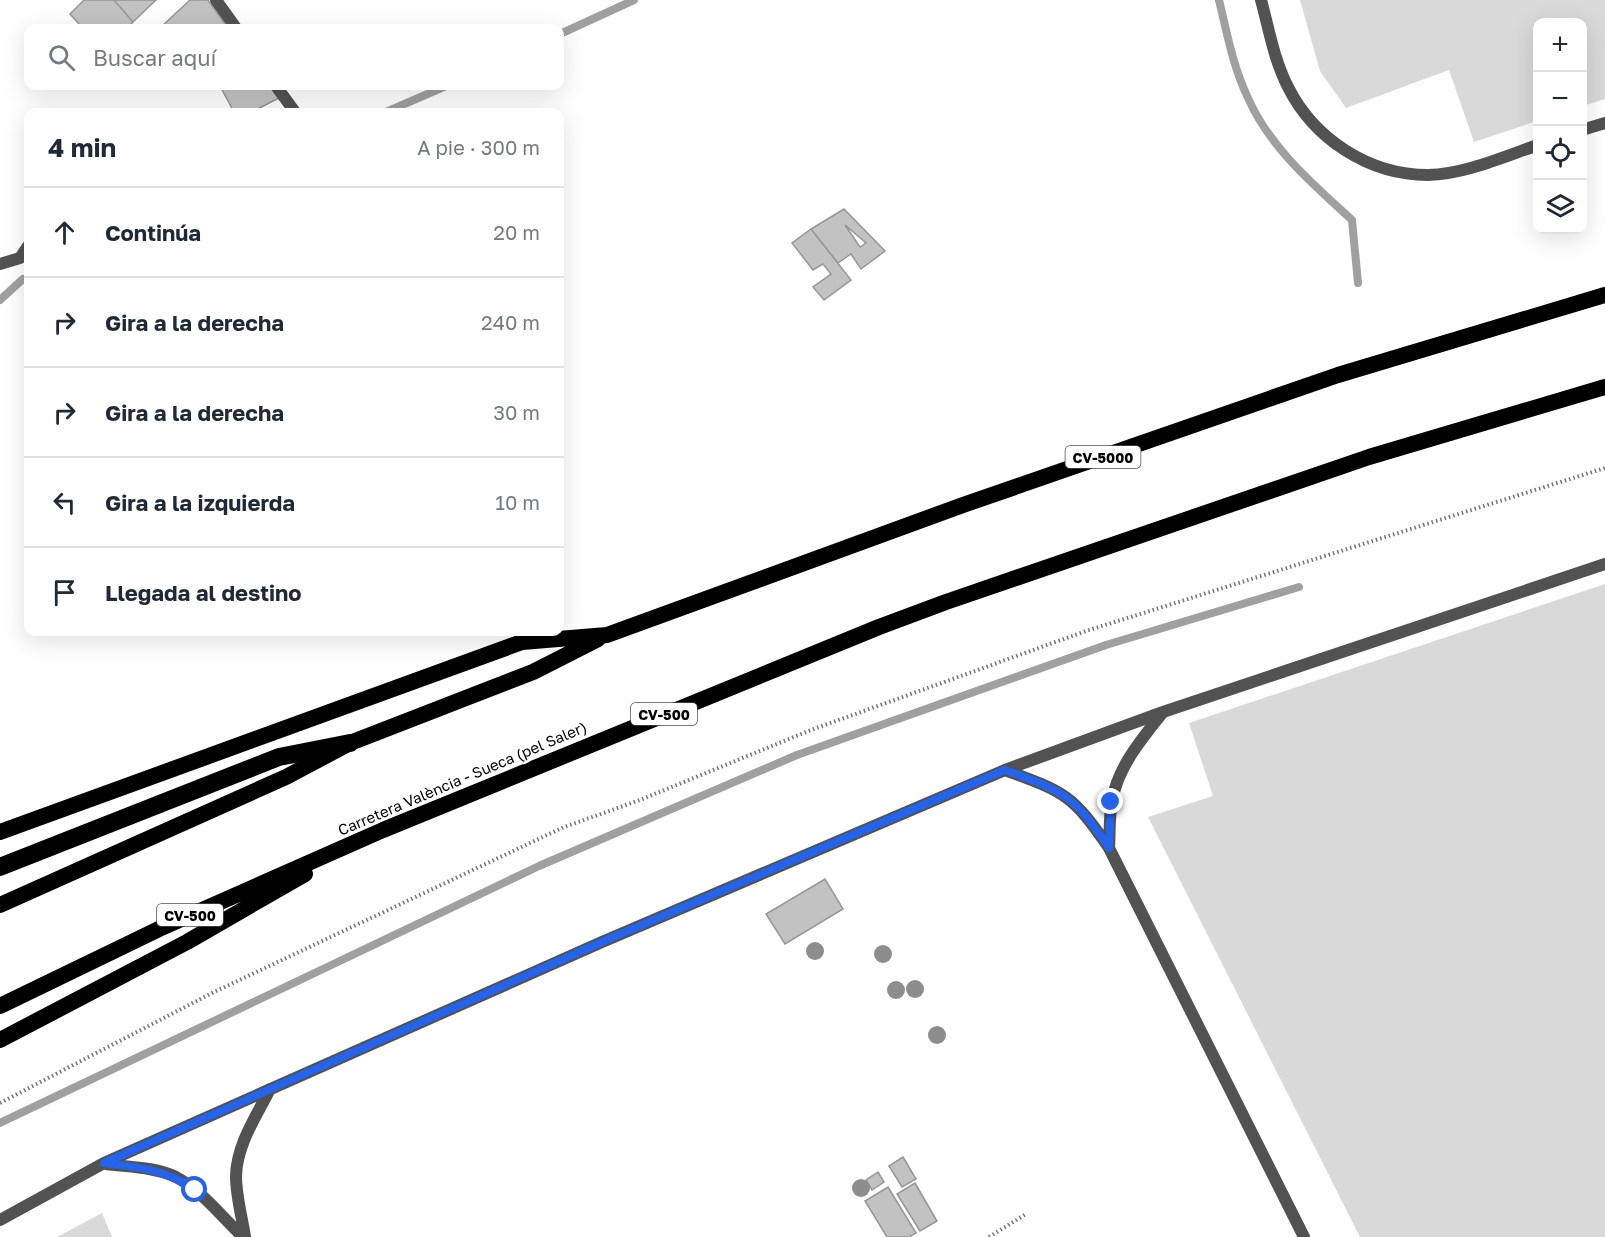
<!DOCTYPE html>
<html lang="es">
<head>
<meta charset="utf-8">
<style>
	body { margin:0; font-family:"Golos Text",sans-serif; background:#f2f2f3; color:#1f2937 }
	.controls { position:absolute; right:18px; top:18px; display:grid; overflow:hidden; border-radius:12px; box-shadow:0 6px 24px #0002 }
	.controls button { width:54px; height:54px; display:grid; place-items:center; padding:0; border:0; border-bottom:2px solid #e0e1e3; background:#fff; color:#1f2937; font:30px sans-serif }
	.stop { position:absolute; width:18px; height:18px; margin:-14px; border:4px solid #2563eb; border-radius:50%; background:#fff }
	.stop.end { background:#2563eb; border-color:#fff; box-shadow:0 2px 6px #0008 }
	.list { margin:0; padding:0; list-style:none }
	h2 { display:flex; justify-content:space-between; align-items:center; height:78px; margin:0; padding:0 24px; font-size:26px }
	h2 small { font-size:20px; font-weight:400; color:#747a83 }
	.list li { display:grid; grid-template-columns:39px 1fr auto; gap:18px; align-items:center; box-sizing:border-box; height:90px; padding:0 24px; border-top:2px solid #e0e1e3 }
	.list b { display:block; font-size:22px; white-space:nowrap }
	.list em { font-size:20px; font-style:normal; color:#747a83 }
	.icon { flex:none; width:33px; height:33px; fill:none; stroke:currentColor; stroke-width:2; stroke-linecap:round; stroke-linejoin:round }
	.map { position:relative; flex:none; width:1605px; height:1237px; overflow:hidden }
	.search { position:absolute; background:#fff; box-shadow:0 6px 24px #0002; left:24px; top:24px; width:540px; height:66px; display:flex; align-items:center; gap:15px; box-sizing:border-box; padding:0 21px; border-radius:12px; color:#747a83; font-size:22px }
	.panel { position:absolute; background:#fff; box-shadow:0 6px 24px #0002; left:24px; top:108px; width:540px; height:528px; border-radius:12px }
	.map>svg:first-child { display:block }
</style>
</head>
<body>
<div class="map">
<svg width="1605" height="1237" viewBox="0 0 1605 1237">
	<rect width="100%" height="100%" fill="#fff"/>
	<path fill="#d9d9d9" d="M1300,0H1605V99L1583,106L1582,22H1538L1537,121L1474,142L1449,70L1346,108L1320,71Z
		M1605,584V1237H1360L1148,817L1213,796L1189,723Z
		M102,1213L112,1237H57Z"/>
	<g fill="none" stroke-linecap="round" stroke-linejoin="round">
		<path stroke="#a0a0a0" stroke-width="8" d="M1219,0C1227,33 1233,67 1248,98C1270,148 1313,184 1352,220L1358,283
			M560,34L634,0
			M386,112L446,86
			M0,300L23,279
			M0,1123L539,866L797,755L1106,645L1299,587"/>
	</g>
	<path fill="#c2c2c2" stroke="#969696" stroke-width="1.5" fill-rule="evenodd" d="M84,0H114L133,22L127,28H75L79,24L70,14Z
		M114,0H156L133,22Z
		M190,0H208L228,28L203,26L160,28Z
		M220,86H270L279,98L252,112H234Z
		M844,209L885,251L861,269L851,254L838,263L811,229ZM845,225L866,243L860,247Z
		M811,229L851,280L824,300L813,287L831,274L823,264L813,270L792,243Z
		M825,879L843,909L785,944L766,914Z
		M903,1157L916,1179L902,1187L889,1166Z
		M878,1172L884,1182L872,1190L866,1180Z
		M915,1183L937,1221L920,1231L897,1194Z
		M888,1187L916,1233L909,1237H887L865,1201Z"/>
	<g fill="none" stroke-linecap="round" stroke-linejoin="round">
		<path stroke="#747474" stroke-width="4" stroke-dasharray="1.5 3" stroke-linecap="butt" d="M0,1103L212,993L564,827L640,800L811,730L1086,631L1605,468
			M989,1237L1026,1214"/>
		<path stroke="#525252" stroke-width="12" d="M216,0L236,28
			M1261,0C1269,29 1274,60 1288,87C1314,139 1369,175 1428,175C1465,174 1503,157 1538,145
			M276,86L295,112
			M1582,130L1605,123
			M0,264L20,258L28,246
			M1005,770C1065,792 1073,795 1109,848L1304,1237
			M1109,848C1110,833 1109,816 1112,801C1118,766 1142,739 1163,712
			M106,1164C128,1167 155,1167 176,1177C201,1190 222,1217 243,1237
			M0,1220L104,1163L602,942L1005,770L1163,712L1605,564
			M245,1237C242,1217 236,1196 236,1176C237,1144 256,1117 270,1089"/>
		<path stroke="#000" stroke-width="16" d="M0,832L522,642L607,635L963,505L1338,375L1605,295
			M0,905L286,777L350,743L533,672L598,639
			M0,1006L159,929L383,830L879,627L946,602L1369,457L1605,387
			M0,1040L187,942L305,874"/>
		<path stroke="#000" stroke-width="18" d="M0,867L279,757L350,743"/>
	</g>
	<g fill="#8d8d8d">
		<circle cx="815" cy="951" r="9"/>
		<circle cx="883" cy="954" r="9"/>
		<circle cx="915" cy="989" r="9"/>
		<circle cx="896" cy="990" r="9"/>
		<circle cx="937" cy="1035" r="9"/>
		<circle cx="861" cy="1188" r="9"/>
	</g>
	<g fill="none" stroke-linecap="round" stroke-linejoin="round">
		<path stroke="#2563eb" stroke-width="8" d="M195,1190C165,1169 140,1168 104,1163L602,942L1005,770C1065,792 1073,795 1109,848L1111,802"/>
	</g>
	<g text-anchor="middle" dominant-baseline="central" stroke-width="5" stroke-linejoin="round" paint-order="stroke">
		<g fill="#fff" stroke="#4c4c4c" stroke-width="1.5">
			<rect x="1065.5" y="446" width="75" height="22" rx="4.5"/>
			<rect x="631" y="703" width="66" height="22" rx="4.5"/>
			<rect x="157" y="904" width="66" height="22" rx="4.5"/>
		</g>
		<g font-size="14" font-weight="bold" fill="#000">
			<text x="1103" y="457">CV-5000</text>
			<text x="664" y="714">CV-500</text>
			<text x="190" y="915">CV-500</text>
		</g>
		<g font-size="15" fill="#000" stroke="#fff">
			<text transform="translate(462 778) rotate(-23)">Carretera València - Sueca (pel Saler)</text>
		</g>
	</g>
</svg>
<div class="controls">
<button>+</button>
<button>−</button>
<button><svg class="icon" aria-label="locate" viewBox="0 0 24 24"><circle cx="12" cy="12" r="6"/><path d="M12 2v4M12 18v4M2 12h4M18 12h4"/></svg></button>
<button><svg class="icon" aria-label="layers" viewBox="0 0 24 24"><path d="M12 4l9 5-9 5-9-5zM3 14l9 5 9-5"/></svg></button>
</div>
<div class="stop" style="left:195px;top:1190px"></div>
<div class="stop end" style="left:1111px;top:802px"></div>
<div class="search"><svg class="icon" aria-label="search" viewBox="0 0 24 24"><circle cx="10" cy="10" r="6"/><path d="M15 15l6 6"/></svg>Buscar aquí</div>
<section class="panel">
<h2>4 min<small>A pie · 300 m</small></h2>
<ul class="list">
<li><svg class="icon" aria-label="ahead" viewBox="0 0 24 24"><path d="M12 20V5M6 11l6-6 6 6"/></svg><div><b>Continúa</b></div><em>20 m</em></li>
<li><svg class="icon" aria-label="right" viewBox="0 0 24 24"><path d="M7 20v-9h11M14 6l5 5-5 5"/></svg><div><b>Gira a la derecha</b></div><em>240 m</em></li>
<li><svg class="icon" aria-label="right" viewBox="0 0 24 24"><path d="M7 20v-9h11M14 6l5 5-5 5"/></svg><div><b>Gira a la derecha</b></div><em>30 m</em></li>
<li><svg class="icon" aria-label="left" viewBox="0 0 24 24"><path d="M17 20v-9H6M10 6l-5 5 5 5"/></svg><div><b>Gira a la izquierda</b></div><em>10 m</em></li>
<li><svg class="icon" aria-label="arrive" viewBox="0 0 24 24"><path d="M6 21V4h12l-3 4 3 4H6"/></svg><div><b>Llegada al destino</b></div></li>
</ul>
</section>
</div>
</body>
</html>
